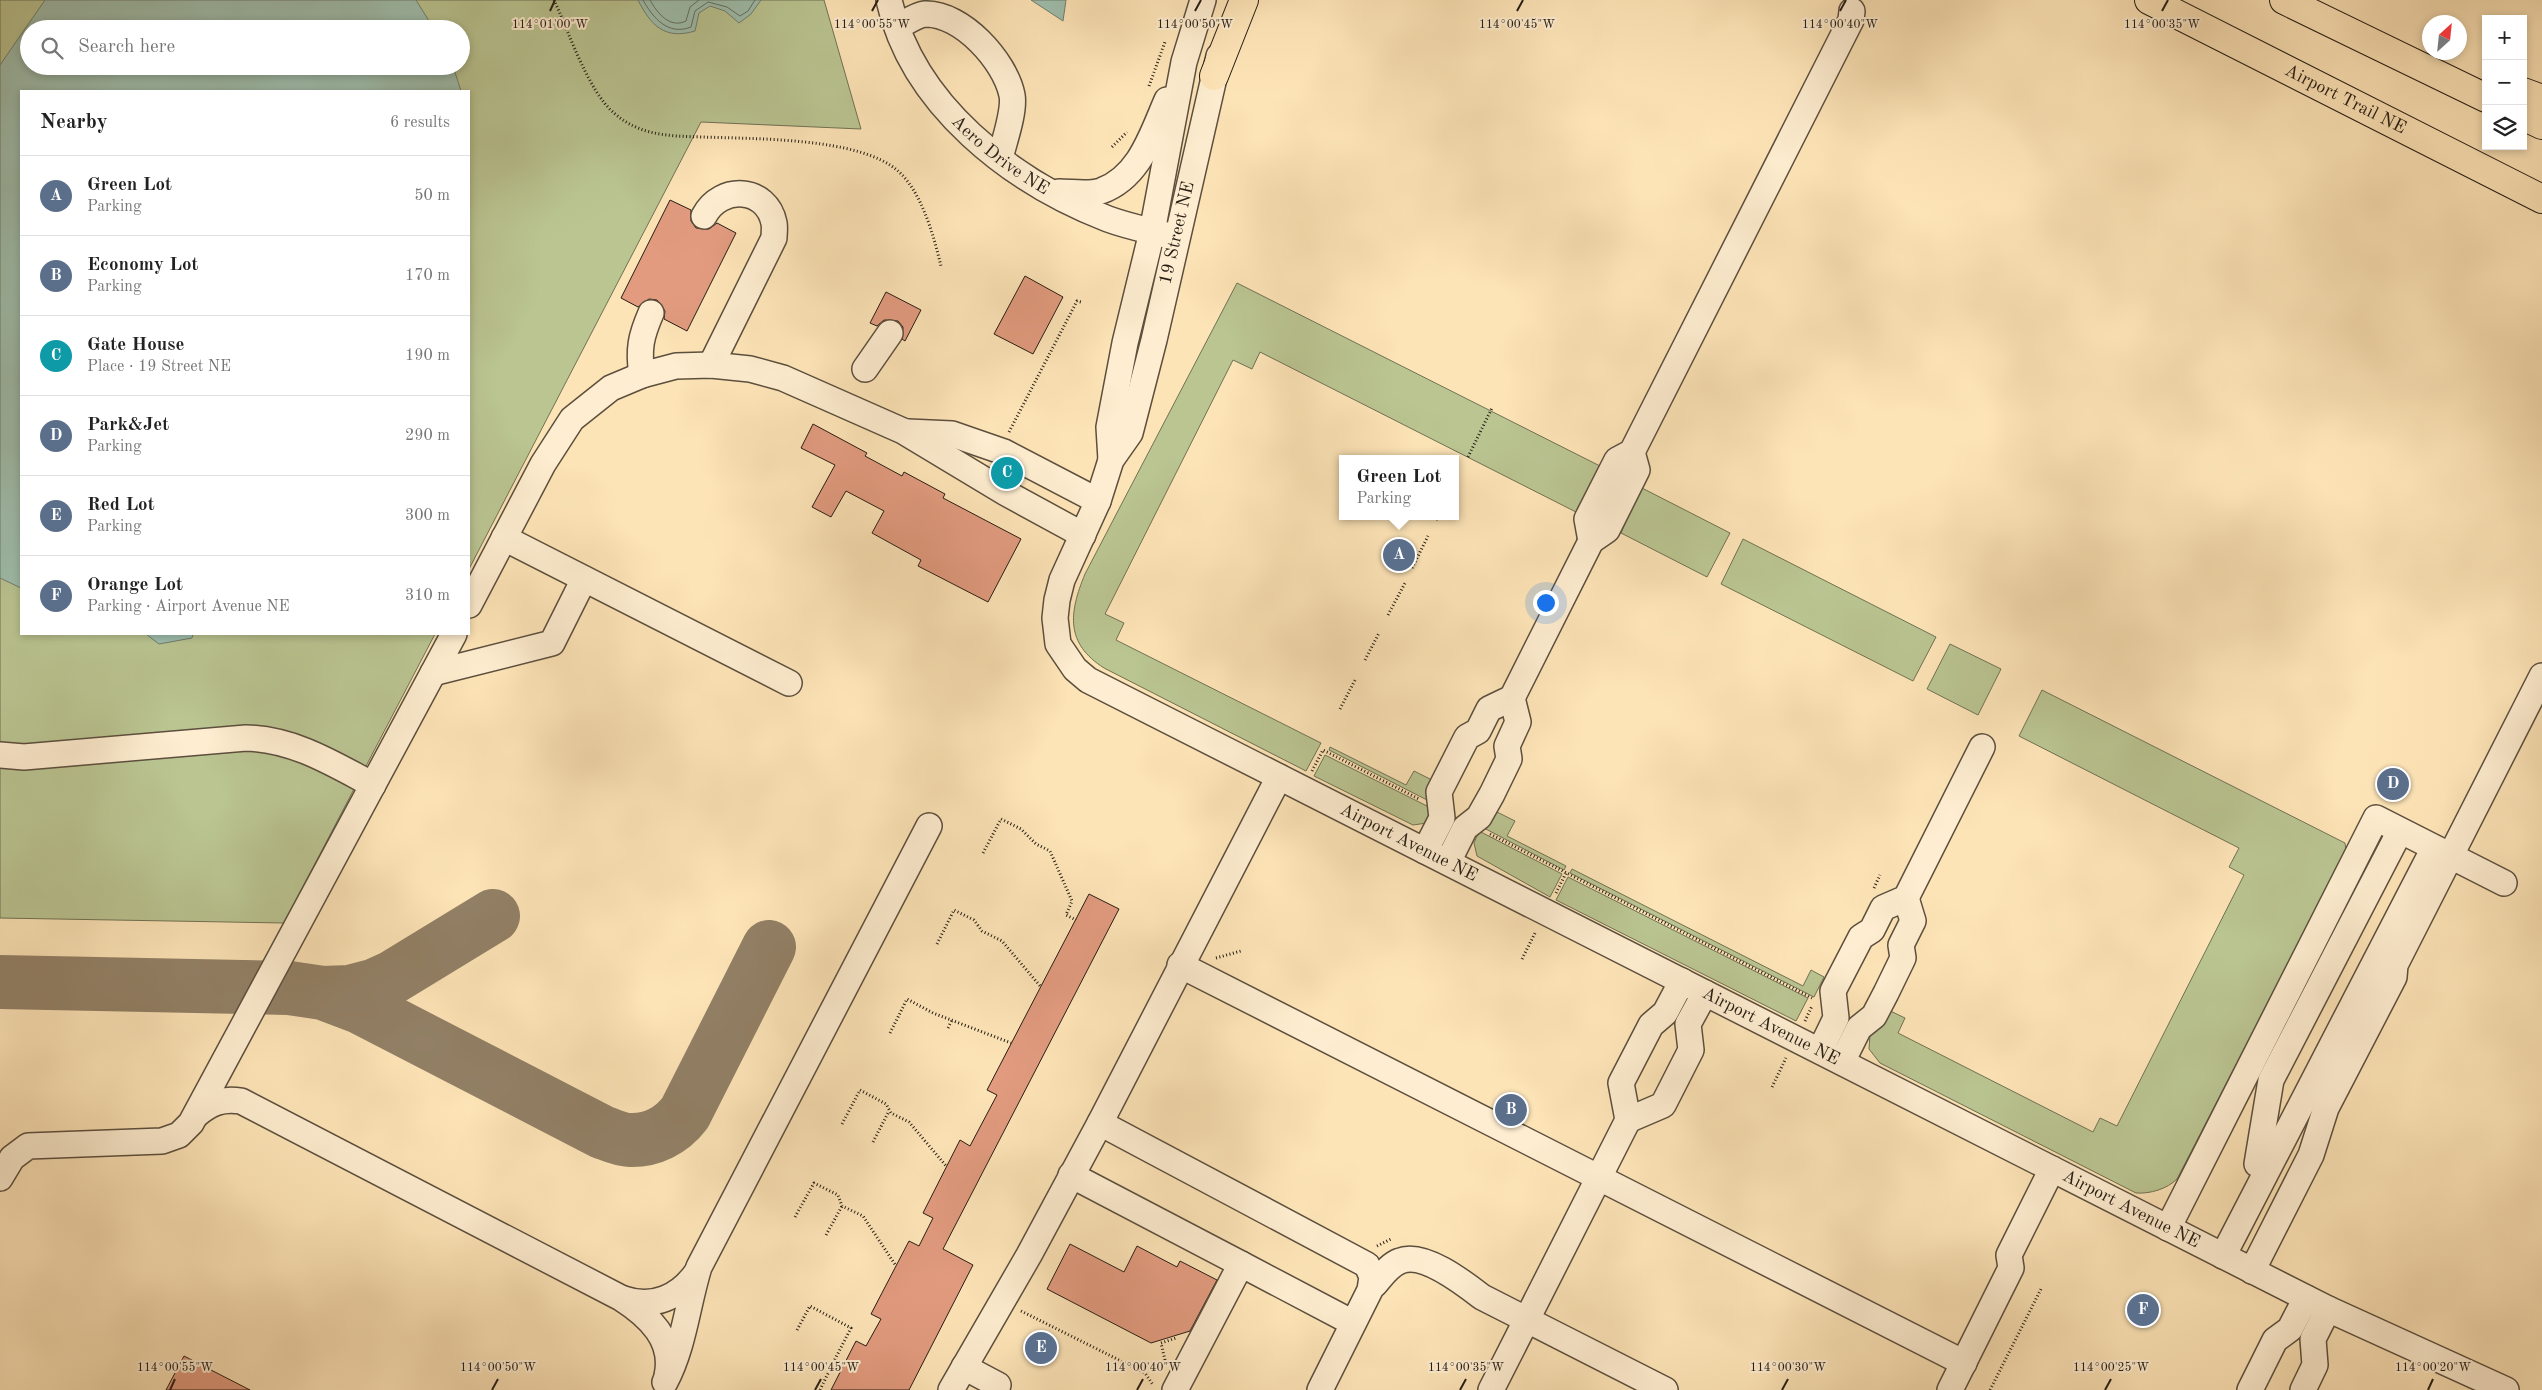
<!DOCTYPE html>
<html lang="en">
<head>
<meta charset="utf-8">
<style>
	body { margin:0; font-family:"Old Standard TT",serif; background:#f6f6f6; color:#222 }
	.controls { position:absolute; right:15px; top:15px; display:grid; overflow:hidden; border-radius:0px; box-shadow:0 2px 8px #0003 }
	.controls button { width:45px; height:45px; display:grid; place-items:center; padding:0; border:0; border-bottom:1px solid #e0e0e0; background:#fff; color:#222; font:25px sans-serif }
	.compass { position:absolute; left:2422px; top:15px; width:45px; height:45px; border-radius:50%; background:#fff; box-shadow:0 2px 8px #0003; rotate:27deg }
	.you { position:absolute; left:1545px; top:602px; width:18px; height:18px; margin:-12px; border:4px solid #fff; border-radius:50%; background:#1a73e8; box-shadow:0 0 0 8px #1a73e833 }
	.badge { display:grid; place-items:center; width:32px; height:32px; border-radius:50%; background:#ea580c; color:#fff; font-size:16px; font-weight:700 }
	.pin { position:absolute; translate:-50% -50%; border:2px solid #fff; box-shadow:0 1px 5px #0006 }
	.popup { position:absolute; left:1339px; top:455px; width:120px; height:65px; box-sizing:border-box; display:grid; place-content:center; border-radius:0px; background:#fff; filter:drop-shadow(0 1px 4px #0005); font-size:16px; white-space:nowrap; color:#767676 }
	.popup b { font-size:19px; color:#222 }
	.popup::after { content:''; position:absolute; left:50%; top:100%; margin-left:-10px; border:10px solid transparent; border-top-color:#fff }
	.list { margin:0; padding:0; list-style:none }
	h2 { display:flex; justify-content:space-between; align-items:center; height:65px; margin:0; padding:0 20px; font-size:21px }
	h2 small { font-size:16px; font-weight:400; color:#767676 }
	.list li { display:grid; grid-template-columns:32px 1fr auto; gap:15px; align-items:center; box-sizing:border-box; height:80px; padding:0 20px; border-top:1px solid #e0e0e0 }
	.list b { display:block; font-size:19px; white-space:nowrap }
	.list p { margin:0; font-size:16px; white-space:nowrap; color:#767676 }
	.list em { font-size:16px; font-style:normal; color:#767676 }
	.icon { flex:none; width:28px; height:28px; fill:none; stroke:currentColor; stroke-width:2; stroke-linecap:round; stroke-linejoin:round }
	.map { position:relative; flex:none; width:2542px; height:1390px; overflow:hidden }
	.search { position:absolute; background:#fff; box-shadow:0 2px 8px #0003; left:20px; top:20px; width:450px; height:55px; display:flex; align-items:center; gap:12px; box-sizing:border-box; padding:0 18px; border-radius:28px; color:#767676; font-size:19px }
	.panel { position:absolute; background:#fff; box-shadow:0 2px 8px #0003; left:20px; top:90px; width:450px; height:545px; border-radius:0px }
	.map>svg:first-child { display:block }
</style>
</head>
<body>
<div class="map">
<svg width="2542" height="1390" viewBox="0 0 2542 1390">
	<rect width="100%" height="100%" fill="#fde4b7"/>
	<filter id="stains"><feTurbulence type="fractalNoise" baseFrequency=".004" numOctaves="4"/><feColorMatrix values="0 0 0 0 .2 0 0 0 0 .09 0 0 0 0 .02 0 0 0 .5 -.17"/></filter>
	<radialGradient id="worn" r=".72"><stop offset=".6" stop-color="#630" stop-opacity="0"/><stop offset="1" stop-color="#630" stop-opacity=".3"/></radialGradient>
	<path fill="#bac592" stroke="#707154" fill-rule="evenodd" d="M0,0H824L861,129L701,122L469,569V91H21V634H435L284,923L0,918ZM29,29H461V66H29Z
		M1237,283L1600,466L1576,512L1260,352L1252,369L1233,360L1105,614L1124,623L1116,640L1321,743L1306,771L1104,668C1065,643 1069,613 1085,574Z
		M1640,487L1730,533L1707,577L1621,533Z
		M1743,539L1936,637L1913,681L1721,584Z
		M1950,644L2001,669L1978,715L1927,689Z
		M2042,690L2345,843L2346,851L2177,1179C2167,1189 2150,1194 2136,1193L1880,1063L1869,1049L1870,1035L1884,1008L1905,1018L1898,1033L2093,1132L2100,1118L2117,1126L2244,875L2229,867L2239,848L2019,736Z
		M1330,747L1406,785L1414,771L1436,782L1431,802L1329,750Z
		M1325,755L1431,808L1433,814L1427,823L1413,825L1314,776Z
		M1491,809L1515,821L1507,836L1566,866L1564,870L1482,827Z
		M1479,831L1562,874L1550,897L1477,856L1474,843Z
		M1572,869L1803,986L1811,970L1824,977L1814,997L1570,873Z
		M1568,877L1808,998L1796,1021L1556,900Z"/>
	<path fill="#9fbfae" stroke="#6f7e71" d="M45,0H416L434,29H29V66H453L461,91H21V588L0,578V65Z
		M638,0H761L751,14L739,23L725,11L710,6L699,13L695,31C665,40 651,26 638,0Z
		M1031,0H1066L1063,21Z
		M146,634H193L192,638L159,644Z"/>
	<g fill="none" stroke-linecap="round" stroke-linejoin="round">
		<path stroke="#626e62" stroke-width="1" d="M643,0C653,18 668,36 691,27L695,11L708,2L727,7L740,16L748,11L755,0
			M650,0C657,13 670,29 686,21L690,7L699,0"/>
		<path stroke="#928066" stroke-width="54" d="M0,982L289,988L323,993L360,1007L602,1132C610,1135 621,1140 629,1140C652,1141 672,1130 685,1113L769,947
			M323,993L350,992L373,986L393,977L493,916"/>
	</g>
	<path fill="#e29b7f" stroke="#261d15" d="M670,200L691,210V221L696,228L709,229L717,223L736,233L687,331L664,319L665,311L657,300L649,299L638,307L621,298Z
		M1025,276L1063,297L1033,354L994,334Z
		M886,292L921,310L905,341L902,339L903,327L898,321L884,320L877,326L870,323Z
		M813,424L867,453L865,456L902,476L904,472L945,494L943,498L1021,539L988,602L918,566L921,560L872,533L884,511L846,491L831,517L812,507L835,465L801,448Z
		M997,465L1020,476L1017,482L994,469Z
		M1089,894L1119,909L943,1249L973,1265L909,1390H831L856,1341L866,1346L881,1319L871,1314L909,1241L919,1246L933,1218L923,1213L960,1140L970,1146L997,1095L987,1090Z
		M1070,1244L1124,1272L1137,1246L1177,1267L1180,1261L1217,1280L1190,1331L1151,1343L1047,1289Z
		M184,1356L213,1371L250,1390H166Z"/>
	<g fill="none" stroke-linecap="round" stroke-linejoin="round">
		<g stroke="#5c4f3e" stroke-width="28">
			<g id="minor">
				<path id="s1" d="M889,0C912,105 1012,182 1108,219C1127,226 1147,230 1166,235"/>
				<path d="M897,27C905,23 916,15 925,14C962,13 1005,61 1012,95C1015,111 1004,142 1000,158"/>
				<path id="s2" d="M1219,56L1154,340L1130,433L1111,460L1098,501L1062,580L1057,600L1055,618L1058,644L1075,669L1088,680L2328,1309L2506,1390"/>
				<path d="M1059,192C1072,192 1089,195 1101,191C1140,177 1152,134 1167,100"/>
				<path d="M704,216C721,184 767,187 774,223C775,228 774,233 774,238L711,365"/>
				<path d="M865,369L890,333"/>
				<path d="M642,375C638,349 641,336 651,313"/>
				<path d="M908,432L952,434L1004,452L1098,501"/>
				<path d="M1111,460L1109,427L1125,343L1152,232L1184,62L1203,0"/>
				<path d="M504,538L789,683"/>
				<path d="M1591,541L1587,519L1617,460L1632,452L1851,20L1852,11"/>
				<path d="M469,605L543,464L572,419L611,388L642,375L676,366L711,365L750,369L783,378L903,431L1006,493L1083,535"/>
				<path d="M433,673L552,643L584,579"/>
				<path d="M0,755L24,757L246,738C293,739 332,763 373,785"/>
				<path d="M1425,851L1442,818L1439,792L1467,737L1478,731L1489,709L1512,698L1591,541L1607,530L1637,470L1632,452"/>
				<path d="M1448,862L1465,828L1479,817L1492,794L1509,759L1507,746L1518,722L1512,698"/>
				<path d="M1180,965L1964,1363"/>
				<path d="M1820,1051L1836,1018L1833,991L1861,937L1872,930L1883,908L1906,898L1982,747"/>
				<path d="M1842,1062L1859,1028L1874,1016L1886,993L1903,958L1901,945L1913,921L1906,898"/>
				<path d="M196,1115C210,1103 222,1098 241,1101L621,1298C649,1316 675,1340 667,1376"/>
				<path d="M1628,1120L1663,1105L1691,1050L1688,1024L1705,993"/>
				<path d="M1100,1123L1367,1265L1372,1277L1370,1290L1320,1390"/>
				<path d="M2257,1164L2271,1080L2400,831"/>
				<path d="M1071,1175L1241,1264"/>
				<path d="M0,1178L12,1158L28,1146L162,1141L179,1135L191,1123L454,634"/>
				<path d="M2168,1228L2376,818L2504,883"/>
				<path d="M2223,1256L2434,848"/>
				<path d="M2252,1271L2311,1155L2326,1108L2394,977L2395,965L2542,676"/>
				<path d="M1375,1284C1382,1276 1389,1265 1400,1261C1423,1251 1464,1283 1482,1297L1665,1390"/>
				<path d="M624,1299C653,1309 680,1297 697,1272"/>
				<path d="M964,1367L998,1385"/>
				<path d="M665,1382C684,1346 687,1306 699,1267L929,826"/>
				<path d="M951,1390L1029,1255L1100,1123L1279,777"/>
				<path d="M1175,1390L1241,1264L1353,1323"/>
				<path d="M1491,1390L1628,1120L1621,1083L1651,1025L1665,1013L1682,981"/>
				<path d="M1950,1390L2011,1268L2009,1255L2052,1169"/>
				<path d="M2250,1390L2275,1340L2290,1329L2306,1298"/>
				<path d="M2303,1390L2315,1365L2313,1339L2328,1309"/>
			</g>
		</g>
		<g stroke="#261d15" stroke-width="30">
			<g id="highway">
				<path id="s3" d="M2149,0L2542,199"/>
				<path d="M2284,0L2486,98"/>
				<path d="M1214,76L1244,0"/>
				<path d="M2523,92L2542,99"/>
				<path d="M2523,116L2542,125"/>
			</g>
		</g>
		<path stroke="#261d15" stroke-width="3" stroke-dasharray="1 2.5" stroke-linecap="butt" d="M554,0C569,32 588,91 614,113C640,136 669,136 703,137C753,139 860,137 898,171C922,192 934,237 941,266
			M1149,86L1165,42
			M1112,147L1127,132
			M1009,432L1077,301L1081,302
			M1468,457L1492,408
			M1436,520L1438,516
			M1412,568L1428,536
			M1388,615L1405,583
			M1365,660L1379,633
			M1340,709L1355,680
			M1312,771L1323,750L1419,799
			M1490,834L1812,998
			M983,853L1001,819L1021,829L1036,844L1050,851L1072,901L1066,915L1076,920
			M1874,888L1880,875
			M1556,893L1566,873
			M937,944L954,910L974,920L982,931L1002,941L1041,987
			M1216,958L1241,951
			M1522,959L1536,931
			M1805,1021L1812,1006
			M948,1028L952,1020
			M890,1033L907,999L933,1013L1011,1043
			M1772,1087L1786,1058
			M842,1124L860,1090L886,1104L891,1113L909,1122L947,1167
			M873,1142L889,1111
			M795,1217L814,1183L838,1195L842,1206L863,1216L896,1266
			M826,1235L842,1206
			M1377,1246L1391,1239
			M1021,1311L1145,1373L1153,1385
			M797,1330L810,1306L851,1328L833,1363L843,1368
			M1165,1360L1161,1343L1176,1338
			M820,1390L833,1363
			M1990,1390L2041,1289"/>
		<use href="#minor" stroke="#feedd0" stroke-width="25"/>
		<use href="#highway" stroke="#fde4b7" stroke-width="28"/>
	</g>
	<path fill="none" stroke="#261d15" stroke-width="2" d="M550,11L555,0M872,11L878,0M1195,11L1201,0M1517,11L1523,0M1840,11L1846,0M2162,11L2168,0M170,1390L175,1379M492,1390L498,1379M815,1390L821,1379M1137,1390L1143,1379M1460,1390L1466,1379M1782,1390L1788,1379M2105,1390L2111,1379M2428,1390L2433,1379"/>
	<g text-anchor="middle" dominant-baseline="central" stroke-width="4" stroke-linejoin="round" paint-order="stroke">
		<g font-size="18" fill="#261d15" stroke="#feedd0">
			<text stroke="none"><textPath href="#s3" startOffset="220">Airport Trail NE</textPath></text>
			<text stroke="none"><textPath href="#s1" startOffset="196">Aero Drive NE</textPath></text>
			<text transform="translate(1177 233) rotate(-77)">19 Street NE</text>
			<text stroke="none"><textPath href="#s2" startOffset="1022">Airport Avenue NE</textPath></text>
			<text stroke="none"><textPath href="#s2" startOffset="1428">Airport Avenue NE</textPath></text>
			<text stroke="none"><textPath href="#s2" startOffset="1832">Airport Avenue NE</textPath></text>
		</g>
	</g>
	<g font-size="12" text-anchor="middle" fill="#261d15" stroke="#feedd0" stroke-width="4" stroke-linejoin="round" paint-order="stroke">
		<text x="550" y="28">114°01'00"W</text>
		<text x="872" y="28">114°00'55"W</text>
		<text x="1195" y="28">114°00'50"W</text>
		<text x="1517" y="28">114°00'45"W</text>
		<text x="1840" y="28">114°00'40"W</text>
		<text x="2162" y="28">114°00'35"W</text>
		<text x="175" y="1371">114°00'55"W</text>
		<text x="498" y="1371">114°00'50"W</text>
		<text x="821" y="1371">114°00'45"W</text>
		<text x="1143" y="1371">114°00'40"W</text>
		<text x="1466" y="1371">114°00'35"W</text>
		<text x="1788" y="1371">114°00'30"W</text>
		<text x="2111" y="1371">114°00'25"W</text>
		<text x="2433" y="1371">114°00'20"W</text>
	</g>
	<rect width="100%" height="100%" filter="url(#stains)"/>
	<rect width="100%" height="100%" fill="url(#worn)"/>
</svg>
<div class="controls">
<button>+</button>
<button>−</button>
<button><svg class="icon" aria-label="layers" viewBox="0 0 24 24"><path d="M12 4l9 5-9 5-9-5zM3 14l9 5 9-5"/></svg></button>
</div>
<svg class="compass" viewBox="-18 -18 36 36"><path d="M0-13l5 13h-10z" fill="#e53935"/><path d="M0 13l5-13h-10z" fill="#767676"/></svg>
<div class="you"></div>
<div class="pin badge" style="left:1399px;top:555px;background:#5c6f8a">A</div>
<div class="popup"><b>Green Lot</b>Parking</div>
<div class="pin badge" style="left:1511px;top:1110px;background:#5c6f8a">B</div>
<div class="pin badge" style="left:1007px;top:473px;background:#0f9aa8">C</div>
<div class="pin badge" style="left:2393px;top:784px;background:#5c6f8a">D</div>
<div class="pin badge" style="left:1041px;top:1348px;background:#5c6f8a">E</div>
<div class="pin badge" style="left:2143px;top:1310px;background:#5c6f8a">F</div>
<div class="search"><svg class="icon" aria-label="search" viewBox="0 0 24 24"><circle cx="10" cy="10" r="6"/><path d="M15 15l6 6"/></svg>Search here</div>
<section class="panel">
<h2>Nearby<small>6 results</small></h2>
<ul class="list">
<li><span class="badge" style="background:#5c6f8a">A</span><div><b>Green Lot</b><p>Parking</p></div><em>50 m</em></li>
<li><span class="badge" style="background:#5c6f8a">B</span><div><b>Economy Lot</b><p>Parking</p></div><em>170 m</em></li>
<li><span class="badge" style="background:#0f9aa8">C</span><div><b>Gate House</b><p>Place · 19 Street NE</p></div><em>190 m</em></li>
<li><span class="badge" style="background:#5c6f8a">D</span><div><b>Park&amp;Jet</b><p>Parking</p></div><em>290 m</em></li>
<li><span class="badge" style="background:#5c6f8a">E</span><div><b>Red Lot</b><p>Parking</p></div><em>300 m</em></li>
<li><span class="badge" style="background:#5c6f8a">F</span><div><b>Orange Lot</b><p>Parking · Airport Avenue NE</p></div><em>310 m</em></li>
</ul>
</section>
</div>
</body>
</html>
